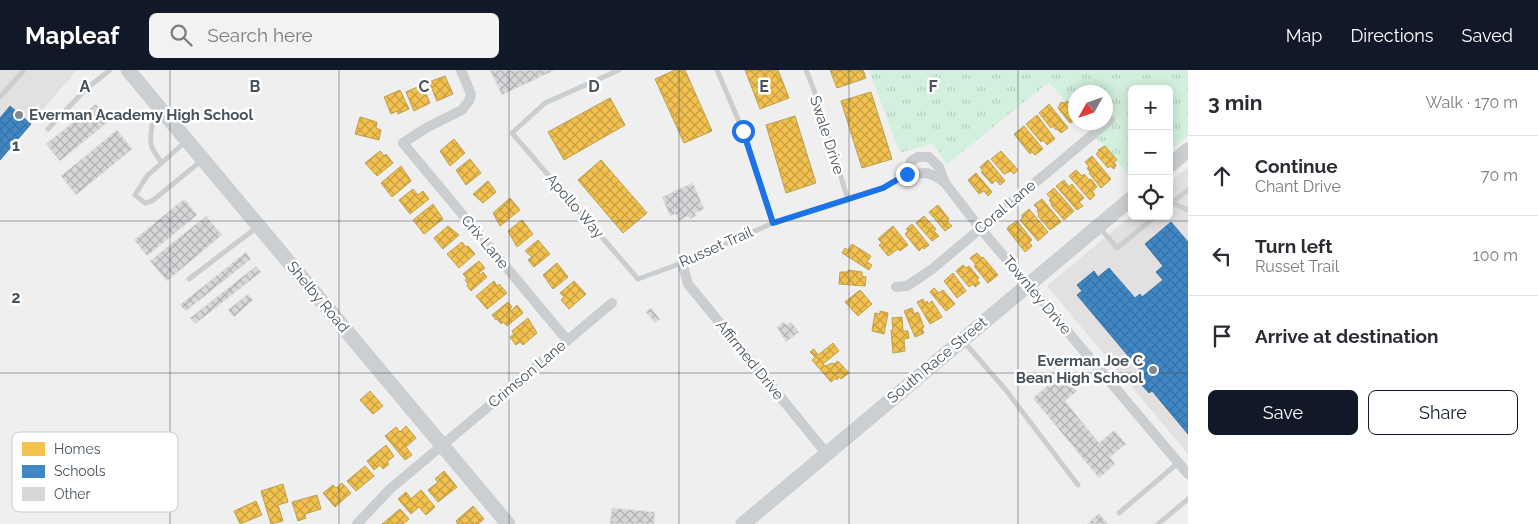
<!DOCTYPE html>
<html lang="en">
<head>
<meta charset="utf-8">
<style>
	body { margin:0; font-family:Raleway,sans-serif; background:#f2f2f3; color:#2b2b33 }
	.controls { position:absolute; right:15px; top:15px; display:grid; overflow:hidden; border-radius:8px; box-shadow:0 2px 12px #0003 }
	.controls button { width:45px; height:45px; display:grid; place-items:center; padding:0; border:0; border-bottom:1px solid #e1e1e2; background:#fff; color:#2b2b33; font:25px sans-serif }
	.compass { position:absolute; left:1068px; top:15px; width:45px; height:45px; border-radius:50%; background:#fff; box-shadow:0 2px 12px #0003; rotate:230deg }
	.stop { position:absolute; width:15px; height:15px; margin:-11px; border:4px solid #1a73e8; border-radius:50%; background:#fff }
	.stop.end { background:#1a73e8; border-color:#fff; box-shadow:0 1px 5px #0008 }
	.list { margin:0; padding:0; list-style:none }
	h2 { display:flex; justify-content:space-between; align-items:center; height:65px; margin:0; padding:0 20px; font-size:21px }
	h2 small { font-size:16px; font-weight:400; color:#7c7c81 }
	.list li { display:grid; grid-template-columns:32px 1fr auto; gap:15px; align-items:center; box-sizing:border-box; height:80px; padding:0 20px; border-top:1px solid #e1e1e2 }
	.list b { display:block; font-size:19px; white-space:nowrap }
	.list p { margin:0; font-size:16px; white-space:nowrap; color:#7c7c81 }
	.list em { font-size:16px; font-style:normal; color:#7c7c81 }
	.actions { display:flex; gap:10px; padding:15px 20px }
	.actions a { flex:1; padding:11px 0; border:1px solid #111827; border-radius:8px; text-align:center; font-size:18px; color:#111827 }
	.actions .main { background:#111827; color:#fff }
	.icon { flex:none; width:28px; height:28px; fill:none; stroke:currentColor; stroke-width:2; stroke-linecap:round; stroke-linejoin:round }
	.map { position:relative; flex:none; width:1188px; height:454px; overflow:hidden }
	header { display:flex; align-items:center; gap:30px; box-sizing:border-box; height:70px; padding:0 25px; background:#111827; color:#fff }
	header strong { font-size:24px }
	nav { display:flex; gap:28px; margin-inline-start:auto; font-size:18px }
	.search { width:350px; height:45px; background:#f2f2f3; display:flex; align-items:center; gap:12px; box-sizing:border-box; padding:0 18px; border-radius:8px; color:#7c7c81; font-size:19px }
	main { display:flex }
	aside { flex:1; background:#fff }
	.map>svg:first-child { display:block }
</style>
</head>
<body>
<header>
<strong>Mapleaf</strong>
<div class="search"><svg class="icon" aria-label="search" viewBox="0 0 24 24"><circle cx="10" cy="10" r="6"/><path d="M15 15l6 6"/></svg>Search here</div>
<nav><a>Map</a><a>Directions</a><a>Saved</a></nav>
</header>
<main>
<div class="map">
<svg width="1188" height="454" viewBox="0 0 1188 454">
	<defs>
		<pattern id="grass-tufts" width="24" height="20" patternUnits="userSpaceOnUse" patternTransform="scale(1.25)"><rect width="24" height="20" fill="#d2f0dd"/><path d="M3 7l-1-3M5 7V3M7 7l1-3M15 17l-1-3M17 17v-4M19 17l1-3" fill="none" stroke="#b6d0c0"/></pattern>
		<pattern id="homes-cross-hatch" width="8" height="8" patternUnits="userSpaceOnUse" patternTransform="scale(1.25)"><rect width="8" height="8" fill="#f2c14e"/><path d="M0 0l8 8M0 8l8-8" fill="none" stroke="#c69f44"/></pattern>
		<pattern id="schools-cross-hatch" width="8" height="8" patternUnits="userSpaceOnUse" patternTransform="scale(1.25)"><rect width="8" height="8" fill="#3f88c5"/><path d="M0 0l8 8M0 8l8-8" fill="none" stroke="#3772a3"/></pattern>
		<pattern id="building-cross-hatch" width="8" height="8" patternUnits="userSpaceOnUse" patternTransform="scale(1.25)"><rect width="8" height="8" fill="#d7d7d9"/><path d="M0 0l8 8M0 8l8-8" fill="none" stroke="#b0b1b3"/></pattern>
	</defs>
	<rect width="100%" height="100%" fill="#f0efef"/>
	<path fill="#e2e0e1" d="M0,0H77L0,89Z
		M1188,97V384L1047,216L1132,145V146H1169V113Z"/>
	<path fill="url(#grass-tufts)" d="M869,0H1188V66L1169,81V19H1132V109L1084,53L1106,52V22H1076L1075,43L1049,12L947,94L933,73L900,83Z"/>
	<path fill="url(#homes-cross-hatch)" stroke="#bea052" d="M675,0H685L712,61L684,73L655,9Z
		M745,0H778L789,28L760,39Z
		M830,0H863L866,8L837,18Z
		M445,6L453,24L437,31L429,12Z
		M422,15L430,33L414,41L406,22Z
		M400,20L409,39L398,44L397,41L391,44L384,27Z
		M871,22L892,89L862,98L841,31Z
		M610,28L625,55L564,90L548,62Z
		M1068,31L1076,40V50L1070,53L1058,38L1061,32L1064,33Z
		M1049,34L1068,58L1061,63L1057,59L1056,60L1053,56L1051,58L1039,43Z
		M1037,45L1055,69L1047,75L1043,70L1041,72L1026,54Z
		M795,46L816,113L786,123L766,55Z
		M360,47L377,52L376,58L381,60L379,70L355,64Z
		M1024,56L1043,79L1035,85L1032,82L1030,84L1014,64Z
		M454,69L465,83L450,96L440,81Z
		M1105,76L1117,90L1114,92L1116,95L1114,99L1110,96L1108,98L1096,84L1099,81L1098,80Z
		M380,81L384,86L386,84L393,93L377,106L365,93Z
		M1001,81L1018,100L1014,104L1011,101L1004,104L991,89Z
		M1092,86L1111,109L1101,118L1089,103L1090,102L1087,98L1089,97L1085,92Z
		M470,89L481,103L466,115L456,100Z
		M601,90L647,143L623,163L578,110Z
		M988,90L1005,111L1000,115L996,110L992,114L981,102L983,101L980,97Z
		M401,96L411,111L392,127L381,113Z
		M1076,100L1082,106L1084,104L1089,110L1091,109L1097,117L1092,121L1095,125L1090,130L1069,106Z
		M976,103L992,122L988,126L984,121L979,124L968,110Z
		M1064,110L1069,117L1072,114L1076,119L1084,128L1079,132L1083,136L1077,140L1056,116Z
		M488,111L496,122L483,133L473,124Z
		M1054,118L1074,141L1064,150L1051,135L1052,134L1049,130L1051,129L1047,124Z
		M413,119L418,125L423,121L429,129L410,144L399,130Z
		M510,128L520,140L500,156L493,143Z
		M1042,129L1061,152L1050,160L1038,146L1039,144L1037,141L1038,139L1034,135Z
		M433,134L443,149L424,164L413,150Z
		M938,135L949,149L947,151L952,156L945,161L929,142Z
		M1029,139L1048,162L1038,171L1020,150L1022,149V145Z
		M924,146L936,159L934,161L939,166L932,171L916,153Z
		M522,150L533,164L517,177L508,161Z
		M1017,151L1032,170L1029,172L1032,176L1025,182L1007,159L1009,156Z
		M912,154L929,175L924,179L923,177L919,181L905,164L908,161L906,159Z
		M448,156L459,165L443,179L434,168Z
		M893,156L908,175L900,181L898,179L888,186L879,175L882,173L878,169Z
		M538,170L550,184L534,197L528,190L532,187L525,181Z
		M462,172L466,177L468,176L475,184L459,198L447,184Z
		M852,174L871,186L867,192L872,195L869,200L842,183L845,178L848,180Z
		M977,183L982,188L983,187L998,205L988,213L974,196L976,195L970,188Z
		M479,191L485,198L479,203L480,205L483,202L487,207L471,221L467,216L468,214L465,210L467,209L463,204Z
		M557,193L568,207L553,219L543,205Z
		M963,195L966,198L969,196L979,208L977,210L980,213L975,217L973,214L969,217L956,201Z
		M848,200L862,202V206L866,207L865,216L839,214L840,202H848Z
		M953,203L966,221L957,228L944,211Z
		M494,211L497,216L499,214L507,223L487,239L476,226Z
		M574,211L586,224L569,239L561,230L564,227L560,223Z
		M934,218L939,223L943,220L955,234L946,241L930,222Z
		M860,220L872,234L858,246L845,232Z
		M923,229L925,233L927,231L928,234L932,231L942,247L930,254L917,232Z
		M508,232L512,237L510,239L511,241L517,235L523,243L507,256L503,252L501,254L497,249L496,250L492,245Z
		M912,238L914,244L918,242L924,257L922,258L924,263L915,267L904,241Z
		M880,241L888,243L884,264L872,261L875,243L880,244Z
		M902,247L903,261H908L909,268L904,269L905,281L893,283L891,260H893L892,248Z
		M528,248L537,263L523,275L520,272L516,275L510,267L514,264L512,261Z
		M833,273L839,281L823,294L825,296L833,293L834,294L838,291L849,303L841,309L839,307L837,310L836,308L831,312L812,290L815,287L810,282L814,279L818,285Z
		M370,321L383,336L373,344L360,330Z
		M406,356L416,368L406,377L412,385L405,390L385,366L396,357L400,362Z
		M386,375L394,386L387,392L389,394L383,399L380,395L374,400L367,391Z
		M365,396L374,406L356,421L347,411Z
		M444,401L457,417L438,432L428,420L438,412L435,409Z
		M342,413L351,423L335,437L323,423L333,415L336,418Z
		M283,414L288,432L278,435L283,451L271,454L261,421Z
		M421,420L435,437L426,445L419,437L411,444L398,429L406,422L411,429Z
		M317,425L321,439L305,444L306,448L298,451L292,432Z
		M256,431L262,445L240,454L234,441Z
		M473,436L484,449L478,454H458L456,451Z
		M400,439L409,449L403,454H382Z"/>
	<path fill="url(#schools-cross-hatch)" stroke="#4178a6" d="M10,36L31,54L0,90V48Z
		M1171,152L1188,172V364L1152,321L1149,323L1138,311L1145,306L1077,225L1082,221L1077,215L1094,201L1098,207L1109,198L1135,228L1140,224L1142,227L1163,210L1156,202L1163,196L1145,174Z"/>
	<path fill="url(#building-cross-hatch)" stroke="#e1e1e2" d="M490,0H555L502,25Z
		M96,34L109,51L60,91L46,74Z
		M117,60L132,79L76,125L61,106Z
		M693,113L704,139L695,143L696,146L690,149L688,146L679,151L676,144L670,146L662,127Z
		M184,129L197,145L147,186L134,170Z
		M206,146L222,165L167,211L150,191Z
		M246,182L251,189L186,241L180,235Z
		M256,196L261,202L195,254L190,248Z
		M248,224L253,230L234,247L228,240Z
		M651,238L660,249L655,253L646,242Z
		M784,252L786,255L791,252L799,262L786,272L777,257Z
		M1062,304L1077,321L1065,331L1099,373L1114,360L1126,374L1110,387L1115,394L1099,408L1033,328Z
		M612,438L655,442L654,454H610Z
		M1099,443L1108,454H1087Z"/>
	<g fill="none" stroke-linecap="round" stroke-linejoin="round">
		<path stroke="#cbced0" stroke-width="5" d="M619,0L545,33L512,63L638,209L682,193L773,153L883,118L907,104
			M717,0L743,61L773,153
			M806,0L814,20L848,130
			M0,27L24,0
			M48,59L86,19L110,0
			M185,72L147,106L135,125L145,133L152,131L201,91
			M162,93C150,77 149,75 152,55L163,46
			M1169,129L1172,133L1188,140
			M1169,135L1188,120
			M1100,158L1117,178L1156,146
			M189,209L256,158
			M964,272L1005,319L1078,415
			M1119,443L1178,393
			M1158,454L1188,429"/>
		<path stroke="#cbced0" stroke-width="10" d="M461,0L471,24L469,31L462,40L426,58L403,73L567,270
			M945,113L939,97L929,87H918L911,91L907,104L927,103L937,107L945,113L980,158L1188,404
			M682,193L688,214L827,384
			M896,217L907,216L931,200L1110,50
			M357,454L390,419L612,233"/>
		<path stroke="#cbcfd1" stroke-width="15" d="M128,0L508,454
			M1169,96L1188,80
			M743,454L1132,128"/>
	</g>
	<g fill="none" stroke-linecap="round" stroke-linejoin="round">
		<path stroke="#1a73e8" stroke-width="6" d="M743,61L773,153L883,118L907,104"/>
	</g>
	<path fill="none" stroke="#46525c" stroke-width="1" stroke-opacity="0.55" d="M170,0V454M339,0V454M509,0V454M679,0V454M849,0V454M1018,0V454M0,151H1188M0,303H1188"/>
	<g fill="#82898f" stroke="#fff" stroke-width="2">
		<circle cx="19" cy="45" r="5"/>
		<circle cx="1153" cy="300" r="5"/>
	</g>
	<g text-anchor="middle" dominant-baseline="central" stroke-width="5" stroke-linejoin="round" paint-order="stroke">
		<g font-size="15" font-weight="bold" fill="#46525c" stroke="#fff" text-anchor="start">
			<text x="29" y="45">Everman Academy High School</text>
			<text x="1143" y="291" text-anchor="end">Everman Joe C<tspan x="1143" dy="17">Bean High School</tspan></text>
		</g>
		<g font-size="15" fill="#46525c" stroke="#fff">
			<text transform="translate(827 65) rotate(72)">Swale Drive</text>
			<text transform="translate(575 136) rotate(49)">Apollo Way</text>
			<text transform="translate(1005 137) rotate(-40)">Coral Lane</text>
			<text transform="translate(485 172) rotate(50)">Crix Lane</text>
			<text transform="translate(716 177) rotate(-24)">Russet Trail</text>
			<text transform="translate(1037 225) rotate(50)">Townley Drive</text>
			<text transform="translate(318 227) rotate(50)">Shelby Road</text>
			<text transform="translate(750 290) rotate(51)">Affirmed Drive</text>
			<text transform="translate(937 290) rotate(-40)">South Race Street</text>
			<text transform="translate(527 304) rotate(-40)">Crimson Lane</text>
		</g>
	</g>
	<rect x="12" y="362" width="166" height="80" rx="8" fill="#fff" stroke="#c8cbce" stroke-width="1"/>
	<rect x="22" y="372" width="23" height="14" fill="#f2c14e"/>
	<rect x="22" y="395" width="23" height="13" fill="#3f88c5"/>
	<rect x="22" y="417" width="23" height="14" fill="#d7d7d9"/>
	<g font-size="14" fill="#46525c">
		<text x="54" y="384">Homes</text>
		<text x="54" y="406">Schools</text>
		<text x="54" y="429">Other</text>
	</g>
	<g font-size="16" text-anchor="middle" font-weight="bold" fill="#46525c" stroke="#fff" stroke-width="5" stroke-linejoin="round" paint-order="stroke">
		<text x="85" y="22">A</text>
		<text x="255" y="22">B</text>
		<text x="424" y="22">C</text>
		<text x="594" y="22">D</text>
		<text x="764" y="22">E</text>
		<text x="933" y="22">F</text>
		<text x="16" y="81">1</text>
		<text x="16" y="233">2</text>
	</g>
</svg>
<div class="controls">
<button>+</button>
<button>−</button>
<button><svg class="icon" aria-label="locate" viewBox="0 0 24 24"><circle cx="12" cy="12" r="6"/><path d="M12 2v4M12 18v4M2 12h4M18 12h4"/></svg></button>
</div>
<svg class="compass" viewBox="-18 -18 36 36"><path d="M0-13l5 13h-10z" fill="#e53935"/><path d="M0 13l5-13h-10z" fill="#7c7c81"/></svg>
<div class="stop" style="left:743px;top:61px"></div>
<div class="stop end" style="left:907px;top:104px"></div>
</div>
<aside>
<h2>3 min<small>Walk · 170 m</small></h2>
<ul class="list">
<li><svg class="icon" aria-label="ahead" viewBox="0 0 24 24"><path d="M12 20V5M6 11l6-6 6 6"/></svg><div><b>Continue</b><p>Chant Drive</p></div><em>70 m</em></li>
<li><svg class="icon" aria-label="left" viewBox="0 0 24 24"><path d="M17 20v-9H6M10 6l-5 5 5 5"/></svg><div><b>Turn left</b><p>Russet Trail</p></div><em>100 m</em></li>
<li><svg class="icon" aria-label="arrive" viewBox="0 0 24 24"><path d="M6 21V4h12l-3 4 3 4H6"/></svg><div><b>Arrive at destination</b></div></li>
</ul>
<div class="actions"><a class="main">Save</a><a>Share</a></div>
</aside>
</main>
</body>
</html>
